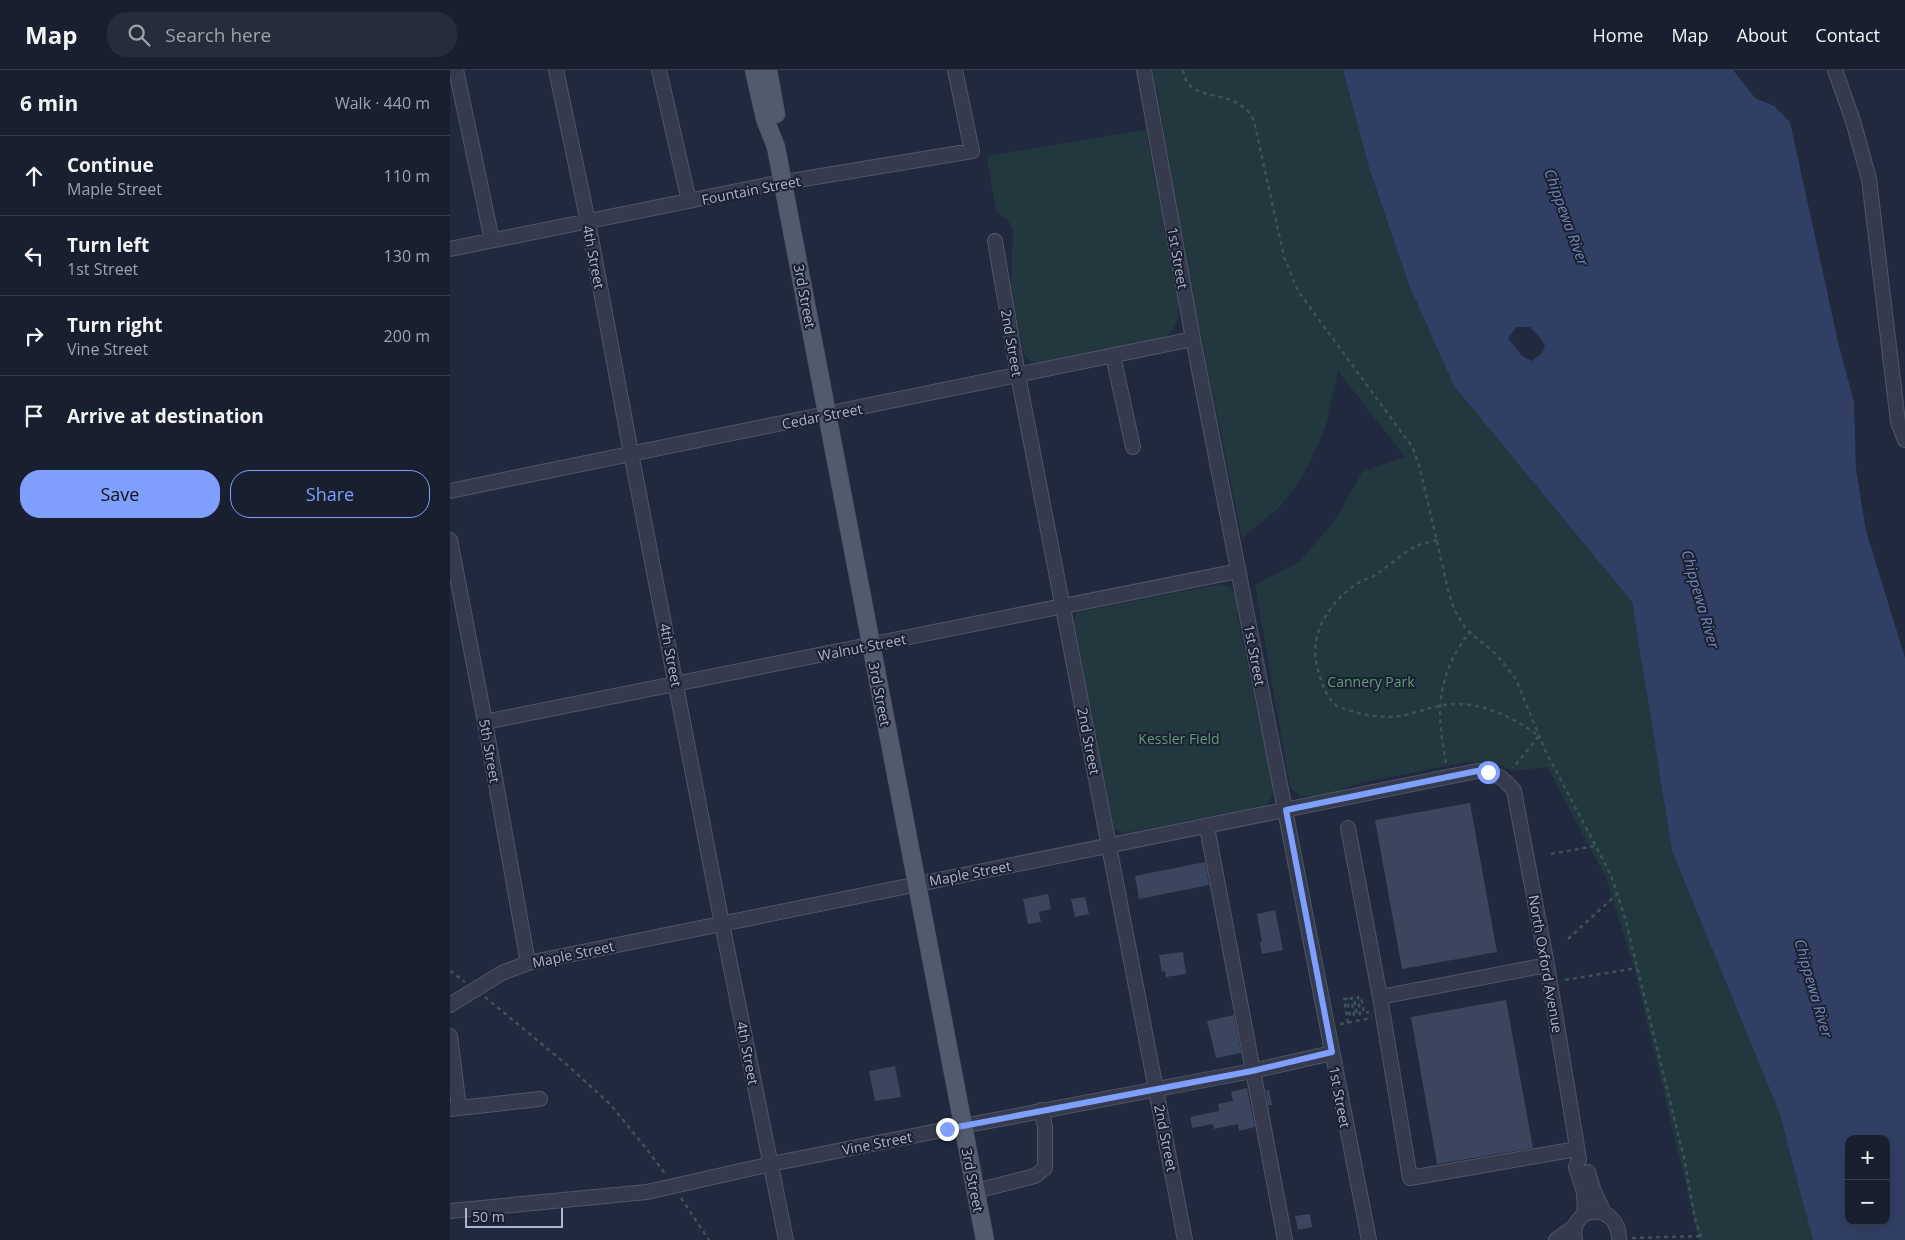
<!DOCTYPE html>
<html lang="en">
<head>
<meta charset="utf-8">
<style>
	body { margin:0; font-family:"Open Sans",sans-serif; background:#252c3a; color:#f1f3f6 }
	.controls { position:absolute; right:15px; bottom:15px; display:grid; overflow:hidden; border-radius:10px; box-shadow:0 5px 20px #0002 }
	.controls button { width:45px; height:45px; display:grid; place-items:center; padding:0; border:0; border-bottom:1px solid #363d4a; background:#181f2e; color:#f1f3f6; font:25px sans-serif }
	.scale { position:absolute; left:15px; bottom:12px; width:98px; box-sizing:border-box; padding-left:5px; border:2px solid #b0b6c9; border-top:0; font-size:14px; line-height:18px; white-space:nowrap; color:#b0b6c9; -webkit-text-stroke:4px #1a2032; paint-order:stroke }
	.stop { position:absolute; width:15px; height:15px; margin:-11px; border:4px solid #7f9fff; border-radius:50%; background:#fff }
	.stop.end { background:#7f9fff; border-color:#fff; box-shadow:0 1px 5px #0008 }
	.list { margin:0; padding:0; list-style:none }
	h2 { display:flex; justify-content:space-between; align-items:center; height:65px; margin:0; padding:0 20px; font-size:21px }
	h2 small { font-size:16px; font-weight:400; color:#9fa2aa }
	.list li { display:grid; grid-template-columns:32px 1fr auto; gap:15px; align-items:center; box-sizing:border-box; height:80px; padding:0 20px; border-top:1px solid #363d4a }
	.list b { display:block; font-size:19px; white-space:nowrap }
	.list p { margin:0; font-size:16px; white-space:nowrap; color:#9fa2aa }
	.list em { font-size:16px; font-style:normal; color:#9fa2aa }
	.actions { display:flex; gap:10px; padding:15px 20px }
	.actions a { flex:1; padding:11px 0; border:1px solid #7f9fff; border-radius:20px; text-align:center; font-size:18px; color:#7f9fff }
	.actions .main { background:#7f9fff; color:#111 }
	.icon { flex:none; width:28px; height:28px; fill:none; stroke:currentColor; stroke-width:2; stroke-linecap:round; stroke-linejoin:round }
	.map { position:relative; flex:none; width:1455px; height:1170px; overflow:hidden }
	header { display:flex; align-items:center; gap:30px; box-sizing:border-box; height:70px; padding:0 25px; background:#181f2e; border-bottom:1px solid #363d4a }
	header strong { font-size:24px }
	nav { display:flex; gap:28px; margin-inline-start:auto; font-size:18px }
	.search { width:350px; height:45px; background:#252c3a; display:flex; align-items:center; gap:12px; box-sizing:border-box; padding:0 18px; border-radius:20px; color:#9fa2aa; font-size:19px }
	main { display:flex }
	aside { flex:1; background:#181f2e }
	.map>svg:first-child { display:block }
</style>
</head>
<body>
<header>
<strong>Map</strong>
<div class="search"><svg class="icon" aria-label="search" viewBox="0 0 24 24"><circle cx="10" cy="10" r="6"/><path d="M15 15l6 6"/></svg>Search here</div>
<nav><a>Home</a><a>Map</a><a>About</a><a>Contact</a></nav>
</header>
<main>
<aside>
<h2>6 min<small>Walk · 440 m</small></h2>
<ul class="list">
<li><svg class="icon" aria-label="ahead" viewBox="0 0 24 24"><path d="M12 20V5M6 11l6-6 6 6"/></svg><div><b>Continue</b><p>Maple Street</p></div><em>110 m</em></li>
<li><svg class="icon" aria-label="left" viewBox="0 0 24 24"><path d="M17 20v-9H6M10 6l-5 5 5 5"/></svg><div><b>Turn left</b><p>1st Street</p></div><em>130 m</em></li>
<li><svg class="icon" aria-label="right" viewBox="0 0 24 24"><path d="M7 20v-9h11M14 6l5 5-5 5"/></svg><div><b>Turn right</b><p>Vine Street</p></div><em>200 m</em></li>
<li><svg class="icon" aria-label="arrive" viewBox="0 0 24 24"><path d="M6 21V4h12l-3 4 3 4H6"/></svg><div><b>Arrive at destination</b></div></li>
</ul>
<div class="actions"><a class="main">Save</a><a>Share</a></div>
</aside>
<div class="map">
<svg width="1455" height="1170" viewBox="0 0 1455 1170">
	<rect width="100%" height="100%" fill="#20293e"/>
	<path fill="#22373e" d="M703,0H893L919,98L959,215L1004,316L1182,532L1222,781L1329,1042L1363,1170H1249L1185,902L1157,810L1097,697L1063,701L1046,693L1016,692L905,714C888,723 868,729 849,725L840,717L805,515L850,491L886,449L912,402L955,387L888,301L876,356L860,393L847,415L828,439L792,468L739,207Z
		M696,60L728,232C729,247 728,257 715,267L591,293L581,291L574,284L561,217L563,159L557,149L546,143L537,86Z
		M770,514L780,517L787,527L788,548L822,713C823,723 823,731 814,736L674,763L665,760L662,749L624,551L627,542L632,541Z"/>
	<path fill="#313f64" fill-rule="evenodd" d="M893,0H1283L1305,28L1324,36L1340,52L1389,276L1404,332L1406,399L1416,461L1455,588V1170H1363L1329,1042L1222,781L1182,532L1004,316L959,215L919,98ZM1067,257H1080L1089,266L1095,276L1092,283L1082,291L1072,286L1058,268ZM1399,1069H1436V1151H1399Z"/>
	<path fill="#3c455e" d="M1020,733L1047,882L952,899L925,750Z
		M755,792L759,815L689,829L685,806Z
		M598,824L601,839L589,842L591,852L578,854L573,829Z
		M635,827L639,844L625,847L621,829Z
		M825,840L833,880L812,884L810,872H812L807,844Z
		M733,882L736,904L716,907L715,901L712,902L709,885Z
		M1056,930L1083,1078L987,1094L961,947Z
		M784,945L791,983L766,988L757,951Z
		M445,996L451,1027L425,1031L419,1001Z
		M797,1018L805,1057L789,1061L788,1054L764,1059L763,1054L742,1058L740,1047L769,1041L768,1034L783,1031L781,1022Z
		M816,1020H819L822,1035H818Z
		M860,1144L862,1157L848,1160L845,1146Z"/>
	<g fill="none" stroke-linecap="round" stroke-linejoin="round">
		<g stroke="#505668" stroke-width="16">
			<path id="minor" d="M6,0L42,170
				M106,0L138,152L181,383L272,854L336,1170
				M209,0L239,131
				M694,0L743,269L919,1170
				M1385,0L1403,51L1419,109L1448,352L1455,370
				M545,171L568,305L735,1170
				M0,179L317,115L522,81L505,0
				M663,286L683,377
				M0,421C247,369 495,322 743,269
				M0,470L35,652L78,893
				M35,652L788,501
				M757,757L835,1170
				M898,758L930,927L1097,895
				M930,927L960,1108L1127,1079
				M0,935L52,903L78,893C394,828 711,766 1027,701C1045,703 1054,707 1064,721L1097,895L1129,1089L1126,1097L1134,1122L1135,1144
				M0,966L9,1038
				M0,1039L90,1029
				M1138,1102L1143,1119L1154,1143
				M526,1121L585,1106L595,1098V1056L591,1040
				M0,1141L197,1122L321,1094L513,1056L802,1001L882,983
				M1106,1170L1125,1156
				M1125,1170C1118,1133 1170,1132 1169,1170"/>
		</g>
		<g stroke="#3e4456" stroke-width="19">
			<path id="major" d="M304,0L315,49L326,77L535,1170
				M318,0L326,44"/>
		</g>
		<path stroke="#3d5359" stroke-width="2.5" stroke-dasharray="4 4" stroke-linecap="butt" d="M733,0C738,37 787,14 804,51L834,187L848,221L963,378L970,399L999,524L1005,541L1014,556L1025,567L1046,584L1066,609L1094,678L1161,805L1175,848L1234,1088L1245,1149L1252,1170
			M987,470C981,472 974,473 969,475C954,481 942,494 928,503C922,508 914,509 908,513C878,533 856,567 869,603C872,614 877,629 887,636C891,638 897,640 901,641C916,646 935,648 950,646C969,643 986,634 1006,634C1037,634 1064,648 1089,666L1063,698
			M996,693C986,642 986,605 1020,562
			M1101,784L1145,776
			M1118,869L1167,824
			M0,901L15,912
			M1115,910L1187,898
			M35,927L116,994L160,1034L199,1082L216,1105
			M898,953L894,929H897L900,946L904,945L901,928H904L907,945L910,944L908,927H911L914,943L919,942
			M890,954L922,948
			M231,1128L259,1170
			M1182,1168L1251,1166"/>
		<use href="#minor" stroke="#353b4d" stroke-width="14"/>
		<use href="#major" stroke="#525a6e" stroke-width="18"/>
	</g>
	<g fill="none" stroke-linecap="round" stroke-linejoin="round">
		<path stroke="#7f9fff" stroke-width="6" d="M497,1059L802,1001L882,982L836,740L1027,701L1038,702"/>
	</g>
	<g text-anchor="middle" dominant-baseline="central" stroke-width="4" stroke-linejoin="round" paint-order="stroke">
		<g font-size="14" fill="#b0b6c9" stroke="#1a2032">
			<text transform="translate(301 120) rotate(-11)">Fountain Street</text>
			<text transform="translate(144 187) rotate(79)">4th Street</text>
			<text transform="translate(728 188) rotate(80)">1st Street</text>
			<text transform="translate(355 226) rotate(79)">3rd Street</text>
			<text transform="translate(562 273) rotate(80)">2nd Street</text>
			<text transform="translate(372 346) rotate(-11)">Cedar Street</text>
			<text transform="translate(412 577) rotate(-11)">Walnut Street</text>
			<text transform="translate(221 585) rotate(79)">4th Street</text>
			<text transform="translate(805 585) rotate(79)">1st Street</text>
			<text transform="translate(430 624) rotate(79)">3rd Street</text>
			<text transform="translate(639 671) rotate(79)">2nd Street</text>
			<text transform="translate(40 681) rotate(80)">5th Street</text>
			<text transform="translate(520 803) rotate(-11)">Maple Street</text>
			<text transform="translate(123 884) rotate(-12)">Maple Street</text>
			<text transform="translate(1096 894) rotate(80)">North Oxford Avenue</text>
			<text transform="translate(298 983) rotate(79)">4th Street</text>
			<text transform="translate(890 1027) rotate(79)">1st Street</text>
			<text transform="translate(716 1068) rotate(79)">2nd Street</text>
			<text transform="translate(427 1073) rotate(-11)">Vine Street</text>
			<text transform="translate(523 1110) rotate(79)">3rd Street</text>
		</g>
		<g font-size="14" fill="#659c79" stroke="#1a2032">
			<text x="921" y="611">Cannery Park</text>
			<text x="729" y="668">Kessler Field</text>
		</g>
		<g font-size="15" font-style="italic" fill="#7487b4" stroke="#1a2032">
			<text transform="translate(1117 147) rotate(70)">Chippewa River</text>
			<text transform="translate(1251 529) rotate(74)">Chippewa River</text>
			<text transform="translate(1364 918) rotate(74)">Chippewa River</text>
		</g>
	</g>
</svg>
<div class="controls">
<button>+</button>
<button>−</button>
</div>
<div class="scale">50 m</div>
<div class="stop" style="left:1038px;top:702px"></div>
<div class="stop end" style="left:497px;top:1059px"></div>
</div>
</main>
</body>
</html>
